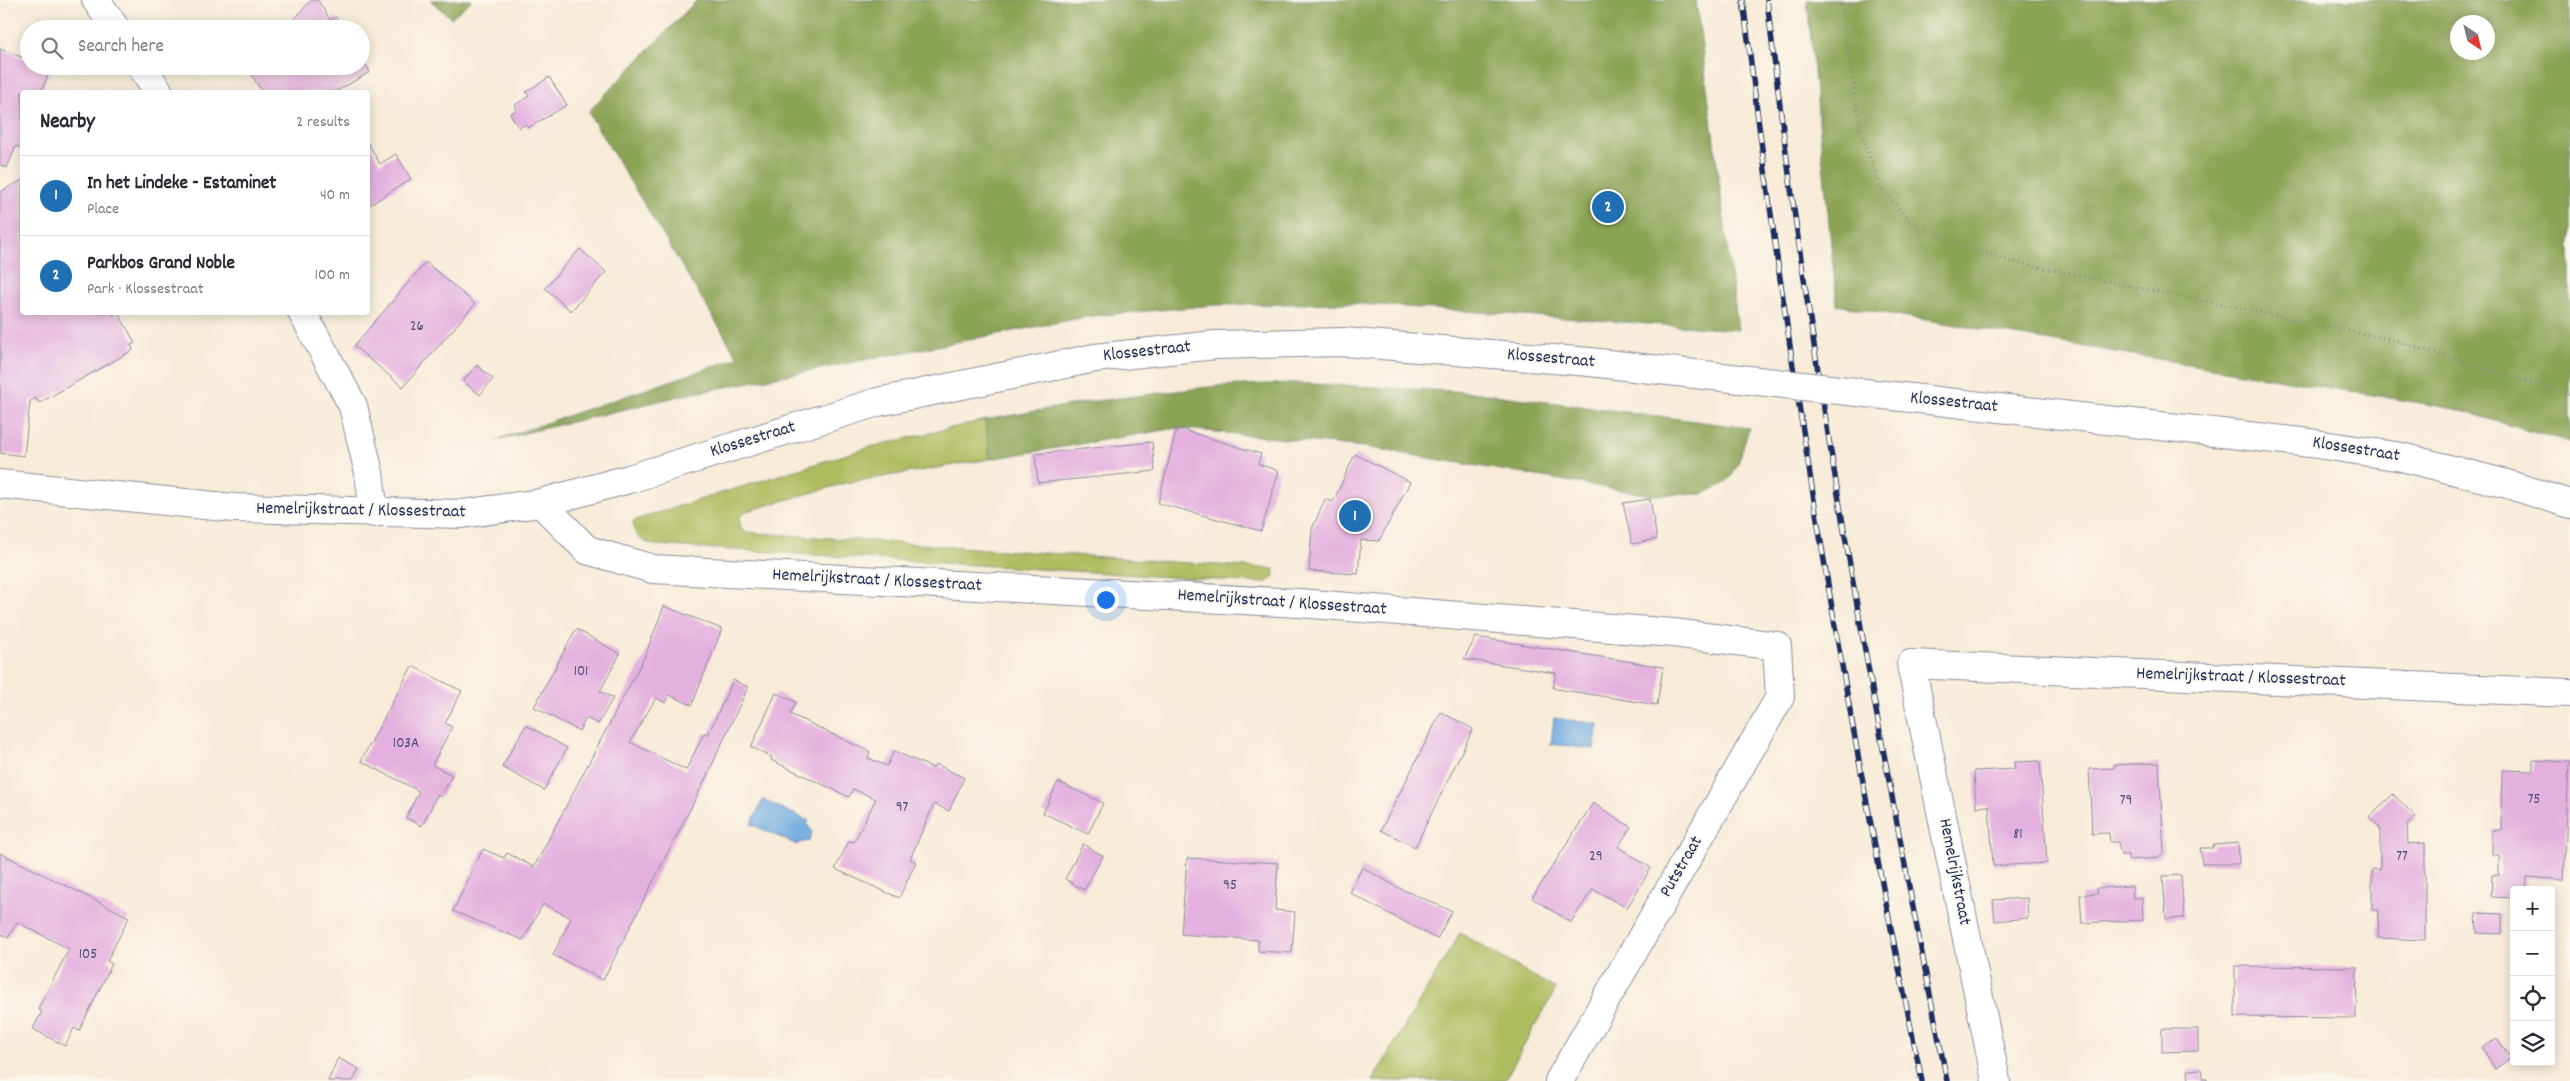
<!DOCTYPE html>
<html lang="en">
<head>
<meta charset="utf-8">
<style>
	body { margin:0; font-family:Dekko,sans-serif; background:#f2f2f3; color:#2b2b33 }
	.controls { position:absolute; right:15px; bottom:15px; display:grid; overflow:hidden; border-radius:5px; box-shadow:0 2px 12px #0003 }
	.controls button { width:45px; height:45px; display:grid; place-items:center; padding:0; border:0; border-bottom:1px solid #e1e1e2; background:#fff; color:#2b2b33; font:25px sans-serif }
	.compass { position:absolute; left:2450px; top:15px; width:45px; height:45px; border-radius:50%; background:#fff; box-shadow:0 2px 12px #0003; rotate:145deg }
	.you { position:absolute; left:1105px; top:599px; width:18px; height:18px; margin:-12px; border:4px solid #fff; border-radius:50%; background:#1a73e8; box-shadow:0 0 0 8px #1a73e833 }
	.badge { display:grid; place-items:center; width:32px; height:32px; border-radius:50%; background:#1f6fb2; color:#fff; font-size:16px; font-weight:700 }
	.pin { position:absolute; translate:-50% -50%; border:2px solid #fff; box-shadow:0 1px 5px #0006 }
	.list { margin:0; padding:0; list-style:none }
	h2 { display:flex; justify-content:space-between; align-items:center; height:65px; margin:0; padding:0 20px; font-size:21px }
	h2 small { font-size:16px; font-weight:400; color:#7c7c81 }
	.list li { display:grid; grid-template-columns:32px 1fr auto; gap:15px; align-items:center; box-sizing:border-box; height:80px; padding:0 20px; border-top:1px solid #e1e1e2 }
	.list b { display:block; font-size:19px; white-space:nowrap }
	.list p { margin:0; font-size:16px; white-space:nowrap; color:#7c7c81 }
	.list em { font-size:16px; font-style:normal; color:#7c7c81 }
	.icon { flex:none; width:28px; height:28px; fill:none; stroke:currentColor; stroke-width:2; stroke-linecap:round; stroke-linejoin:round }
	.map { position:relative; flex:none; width:2570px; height:1081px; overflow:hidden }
	.search { position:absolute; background:#fff; box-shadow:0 2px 12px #0003; left:20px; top:20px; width:350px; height:55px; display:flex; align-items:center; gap:12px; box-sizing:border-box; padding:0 18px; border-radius:28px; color:#7c7c81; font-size:19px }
	.panel { position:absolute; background:#fff; box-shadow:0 2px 12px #0003; left:20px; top:90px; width:350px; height:225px; border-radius:5px }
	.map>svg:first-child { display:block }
</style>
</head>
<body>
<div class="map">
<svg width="2570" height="1081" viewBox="0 0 2570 1081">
	<rect width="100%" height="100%" fill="#fbf7ec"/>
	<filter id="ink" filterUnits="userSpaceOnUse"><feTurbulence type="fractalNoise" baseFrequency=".02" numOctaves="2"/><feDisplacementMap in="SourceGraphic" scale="10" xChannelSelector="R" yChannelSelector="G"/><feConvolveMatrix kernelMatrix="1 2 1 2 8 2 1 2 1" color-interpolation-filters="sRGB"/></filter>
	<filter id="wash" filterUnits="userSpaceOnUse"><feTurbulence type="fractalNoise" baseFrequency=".0096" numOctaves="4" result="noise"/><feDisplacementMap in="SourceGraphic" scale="20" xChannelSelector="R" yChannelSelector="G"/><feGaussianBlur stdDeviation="1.12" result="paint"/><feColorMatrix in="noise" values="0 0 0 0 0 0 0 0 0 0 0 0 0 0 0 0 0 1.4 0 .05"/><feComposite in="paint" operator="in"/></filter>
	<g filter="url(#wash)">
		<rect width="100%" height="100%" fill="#f8ebd8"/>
		<path fill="#afbb5e" stroke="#65755e" d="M985,420L990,459L846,483L747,511L740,517V525L744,532L1275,569L1273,578L1265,583L654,545C638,540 635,537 633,521L641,518L870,447Z
			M1460,933L1556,989L1504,1081H1372Z"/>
		<path fill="#8ba355" stroke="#53695a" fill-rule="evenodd" d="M430,0H472L451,18Z
			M697,0H1696L1738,330L1346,303L1216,305L1091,316L684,395L496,440L738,358L588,112Z
			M1807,0H2570V443L2455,409L1837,305ZM2488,22V52H2458V22Z
			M1293,383L1471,392L1749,428L1738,464L1731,477L1724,484L1703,494L1650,495L1364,447L1177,428L990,459L985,420L1088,402L1217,386Z"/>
		<path fill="#6fabe0" stroke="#456d9f" d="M1554,718L1598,724L1594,749L1551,744Z
			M763,800L809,821L807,824L812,832L809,841L799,843L797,845L751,824Z"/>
		<g id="blocks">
			<path fill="#e4b0df" d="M311,0H318L330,20L336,17L343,29H286Z
				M0,49L29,60V66L51,68L41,92H22V142L20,148L16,146L7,168L0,165Z
				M361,57L370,72L335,92H262L250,72L255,66H361Z
				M549,77L567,105L528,128L526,124L519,128L510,114L517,110L515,105L529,96L526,92Z
				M368,143L380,164L396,154L411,179L368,206Z
				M22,180V312H112L114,316L118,312L135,343L131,345L133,350L39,403L36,398L30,401L24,456L0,453V192Z
				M580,249L606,272L571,311L545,288Z
				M426,262L475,304L403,387L354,346Z
				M477,365L493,379L480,395L463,381Z
				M1177,428L1261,454L1258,464L1279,471L1261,531L1158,503Z
				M1152,442L1155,471L1038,483L1035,454Z
				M1355,454L1410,482L1379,541L1361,540L1358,574L1309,571L1312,529L1325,499L1333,502Z
				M1650,499L1657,539L1632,544L1623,503Z
				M664,606L722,629L692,705L669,695L666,703L656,698L630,742L686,770L704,733L708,735L733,680L748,687L705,780L603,980L553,955L571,918L543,904L523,940L453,911L483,849L504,858L507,853L534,867L645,656Z
				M576,629L620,654L600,691L613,698L598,724L586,718L579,731L534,707Z
				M1476,637L1663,667L1657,705L1557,689L1553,688L1556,673L1464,659Z
				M412,666L462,691L445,723L452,727L432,765L452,775L441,797L437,795L422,826L406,818L419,791L361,761Z
				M776,693L796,702L790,714L870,752L868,758L887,766L894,751L933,768L936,764L964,778L949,811L934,804L910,859L916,862L899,898L835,869L849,841L854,842L876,799L853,789L849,797L771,760L772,757L751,747Z
				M1441,712L1473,729L1415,847L1381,830Z
				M526,725L567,748L544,790L502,767Z
				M2533,760L2569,762L2564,880L2527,877L2526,890H2514V898L2491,897L2492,875H2499V855H2492V830H2501L2502,770L2533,771Z
				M2040,761L2047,863L1993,866L1989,806L1976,807L1974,771L2015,769L2014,762Z
				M2159,763L2164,852L2159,858L2128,860V855H2121L2118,842H2110L2109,833L2092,834L2089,769L2114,768V765Z
				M1058,782L1103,803L1088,834L1043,813Z
				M2393,794L2416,817L2407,825L2408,844L2425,843V940L2378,938L2379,910H2372V869L2380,870V828L2370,817Z
				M1593,803L1631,827L1618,847L1651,868L1627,908L1593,889L1571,922L1532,898Z
				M2238,843L2239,864H2202L2200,848H2213V845Z
				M1083,844L1103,856L1084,890L1065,879Z
				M0,853L129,917L107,961L112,964L79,1031L74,1028L65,1046L33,1029L42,1011L38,1009L69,949L17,922L8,938L0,933Z
				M1187,858L1278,863L1275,910L1295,912L1292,953L1258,951V940L1181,934Z
				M1362,867L1399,888L1452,911L1437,939L1350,893Z
				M2181,875L2184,918L2166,919L2163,876Z
				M2132,886L2133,898H2142L2143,920L2082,923L2080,895L2098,893L2097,888Z
				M2027,898L2028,918L1995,921L1993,900Z
				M2476,913L2502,914V934L2477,933Z
				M2235,966L2357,967L2356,1018L2235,1017Z
				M2162,1029H2198V1051L2162,1052Z
				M2497,1038L2511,1058L2495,1069L2482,1048Z
				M338,1058L359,1069L353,1081H328Z
				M2201,1069L2203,1079H2207V1081H2189L2188,1070Z"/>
		</g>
	</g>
	<g filter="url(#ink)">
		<use href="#blocks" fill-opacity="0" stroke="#8a8d9b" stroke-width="1"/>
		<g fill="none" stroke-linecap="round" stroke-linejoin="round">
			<g stroke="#8a8d9b" stroke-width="30">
				<path id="minor" d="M96,0L116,29
					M141,66L159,92
					M302,312L353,406L369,473L374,513
					M541,503L587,550L653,569L1299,603L1673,633L1777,646L1780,697L1559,1081
					M1996,1081L1911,664L2570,693"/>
			</g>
			<g stroke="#8a8d9b" stroke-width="30">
				<path id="tertiary" d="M1920,399L2310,443L2402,457L2507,484L2570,504
					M0,484L234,508L462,514L541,503L629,479L878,402L1095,358L1215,345L1344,342L1590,362L1695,374"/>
			</g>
			<path stroke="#8a8d9b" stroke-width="3" stroke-dasharray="1 4" stroke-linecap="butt" d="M1840,0L1861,132L1880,186L1911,222L1961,245L2009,261L2394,340L2570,395"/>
			<use href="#minor" stroke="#fff" stroke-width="28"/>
			<use href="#tertiary" stroke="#fff" stroke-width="28"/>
			<g stroke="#1b2f5e" stroke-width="5.5">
				<path id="rail" d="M1743,0C1787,362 1847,724 1922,1081
					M1767,0C1809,363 1876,723 1947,1081"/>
			</g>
			<use href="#rail" stroke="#fbf7ec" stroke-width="4" stroke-dasharray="11" stroke-linecap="butt"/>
			<g stroke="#8a8d9b" stroke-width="30" stroke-linecap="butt">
				<path id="tertiary-bridge" d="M1695,374L1920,399"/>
			</g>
			<use href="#tertiary-bridge" stroke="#fff" stroke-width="28"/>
		</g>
	</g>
	<g text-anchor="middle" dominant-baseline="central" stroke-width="4" stroke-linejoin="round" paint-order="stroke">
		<g font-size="15" fill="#4d4f7e">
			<text x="417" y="327">26</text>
			<text x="581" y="672">101</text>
			<text x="406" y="744">103A</text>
			<text x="2534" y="800">75</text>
			<text x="2126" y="801">79</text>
			<text x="902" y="808">97</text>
			<text x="2018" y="835">81</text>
			<text x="1596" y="857">29</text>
			<text x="2402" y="857">77</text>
			<text x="1230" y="886">95</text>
			<text x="88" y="955">105</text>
		</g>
		<g font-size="18" fill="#1b2f5e" stroke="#fbf7ec">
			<text transform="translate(1147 352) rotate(-6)">Klossestraat</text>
			<text transform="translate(1551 359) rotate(5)">Klossestraat</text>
			<text transform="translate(1954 403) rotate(6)">Klossestraat</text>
			<text transform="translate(753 440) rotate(-17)">Klossestraat</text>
			<text transform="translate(2356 450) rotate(9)">Klossestraat</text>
			<text transform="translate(361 511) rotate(1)">Hemelrijkstraat / Klossestraat</text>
			<text transform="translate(877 581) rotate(3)">Hemelrijkstraat / Klossestraat</text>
			<text transform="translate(1282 603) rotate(4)">Hemelrijkstraat / Klossestraat</text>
			<text transform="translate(2241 678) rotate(2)">Hemelrijkstraat / Klossestraat</text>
			<text transform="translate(1682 867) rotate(-60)">Putstraat</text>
			<text transform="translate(1954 872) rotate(79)">Hemelrijkstraat</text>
		</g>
	</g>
</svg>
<div class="controls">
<button>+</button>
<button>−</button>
<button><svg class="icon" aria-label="locate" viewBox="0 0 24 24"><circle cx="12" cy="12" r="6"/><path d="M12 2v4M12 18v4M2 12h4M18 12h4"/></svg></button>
<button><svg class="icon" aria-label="layers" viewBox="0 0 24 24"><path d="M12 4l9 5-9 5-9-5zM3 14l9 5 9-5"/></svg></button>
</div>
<svg class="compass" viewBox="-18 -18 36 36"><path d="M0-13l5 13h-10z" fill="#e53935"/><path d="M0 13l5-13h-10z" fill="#7c7c81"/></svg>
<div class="you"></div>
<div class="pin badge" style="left:1355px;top:516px">1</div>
<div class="pin badge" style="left:1608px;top:207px">2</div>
<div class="search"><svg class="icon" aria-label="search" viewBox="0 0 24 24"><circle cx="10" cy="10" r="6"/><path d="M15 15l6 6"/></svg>Search here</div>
<section class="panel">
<h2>Nearby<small>2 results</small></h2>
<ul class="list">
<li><span class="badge">1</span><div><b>In het Lindeke - Estaminet</b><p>Place</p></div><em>40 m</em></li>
<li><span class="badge">2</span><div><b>Parkbos Grand Noble</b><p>Park · Klossestraat</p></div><em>100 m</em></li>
</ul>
</section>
</div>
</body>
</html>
